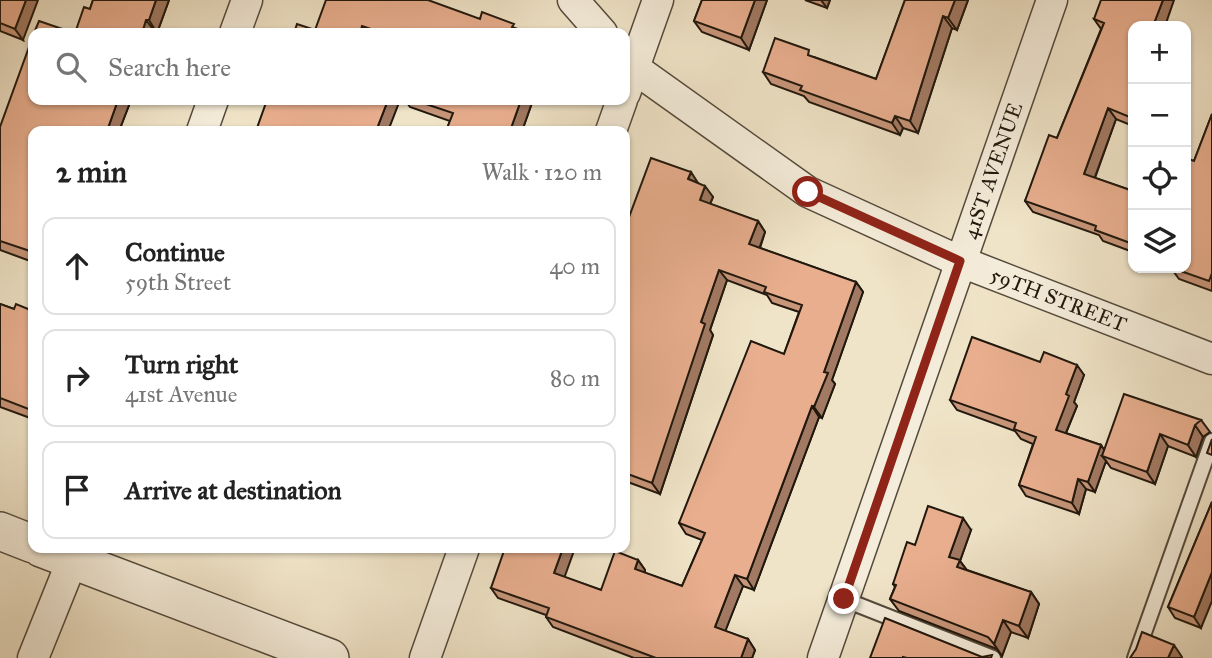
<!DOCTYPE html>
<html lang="en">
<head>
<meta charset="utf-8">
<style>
	body { margin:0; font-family:"IM FELL Great Primer",serif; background:#f6f6f6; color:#222 }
	.controls { position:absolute; right:21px; top:21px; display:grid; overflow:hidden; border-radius:14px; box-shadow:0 2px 5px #0004 }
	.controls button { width:63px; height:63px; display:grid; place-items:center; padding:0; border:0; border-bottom:2px solid #e0e0e0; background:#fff; color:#222; font:35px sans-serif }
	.stop { position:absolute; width:21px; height:21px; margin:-16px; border:5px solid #8f2418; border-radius:50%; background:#fff }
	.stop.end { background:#8f2418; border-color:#fff; box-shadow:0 2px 7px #0008 }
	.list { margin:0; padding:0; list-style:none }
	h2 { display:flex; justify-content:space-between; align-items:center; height:91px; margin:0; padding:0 28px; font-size:30px }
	h2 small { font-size:23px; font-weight:400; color:#767676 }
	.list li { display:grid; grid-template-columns:46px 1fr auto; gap:21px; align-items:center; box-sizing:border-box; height:98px; margin:0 14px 14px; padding:0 14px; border:2px solid #e0e0e0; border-radius:14px }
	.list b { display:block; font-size:26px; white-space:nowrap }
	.list p { margin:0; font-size:23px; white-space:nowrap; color:#767676 }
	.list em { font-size:23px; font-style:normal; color:#767676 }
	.icon { flex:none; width:38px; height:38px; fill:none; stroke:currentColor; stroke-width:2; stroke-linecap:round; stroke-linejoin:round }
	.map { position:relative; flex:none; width:1212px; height:658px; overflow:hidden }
	.search { position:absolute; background:#fff; box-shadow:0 2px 5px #0004; left:28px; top:28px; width:602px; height:77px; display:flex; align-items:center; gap:18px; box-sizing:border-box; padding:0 24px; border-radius:14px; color:#767676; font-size:26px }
	.panel { position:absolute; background:#fff; box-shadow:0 2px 5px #0004; left:28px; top:126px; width:602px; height:427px; border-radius:14px }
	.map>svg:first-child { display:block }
</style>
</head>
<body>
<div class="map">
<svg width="1212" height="658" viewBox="0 0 1212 658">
	<rect width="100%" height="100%" fill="#f0e4c8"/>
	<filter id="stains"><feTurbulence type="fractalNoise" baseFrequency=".00286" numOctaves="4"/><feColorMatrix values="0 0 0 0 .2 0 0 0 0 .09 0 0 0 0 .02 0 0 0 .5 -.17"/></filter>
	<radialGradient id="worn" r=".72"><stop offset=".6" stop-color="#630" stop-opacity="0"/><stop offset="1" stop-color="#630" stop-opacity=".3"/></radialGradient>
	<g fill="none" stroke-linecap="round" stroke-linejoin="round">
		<g stroke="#544a3c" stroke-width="18">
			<path id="service" d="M843,599L993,658
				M1135,658L1212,441"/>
		</g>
		<g stroke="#544a3c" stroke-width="33">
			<g id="minor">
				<path d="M573,0L602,33"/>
				<path d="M235,33L247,0"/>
				<path id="s1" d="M625,58L634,68L808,192L959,261L1212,359"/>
				<path d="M625,93L658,0"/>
				<path d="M202,131L213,100"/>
				<path d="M611,131L622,100"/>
				<path d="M33,658L72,561"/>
				<path d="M425,658L464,548"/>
				<path id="s2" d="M823,658L1052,0"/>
			</g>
		</g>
		<g stroke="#544a3c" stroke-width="40">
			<path id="tertiary" d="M0,531L33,544
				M41,548L330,658"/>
		</g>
		<use href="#service" stroke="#f5eddb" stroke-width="14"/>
		<use href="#minor" stroke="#f5eddb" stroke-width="30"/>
		<use href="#tertiary" stroke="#f5eddb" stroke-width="37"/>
	</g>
	<path fill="#c8967a" stroke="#20170d" stroke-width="2" d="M0,0L23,40L0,31Z
		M93,0H169L157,33L90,9Z
		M702,0H767L749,50L702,32L694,21Z
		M805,0H830L827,8Z
		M905,0H968L957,30L952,28L918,133L903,128L900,135L809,102L804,96L771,84L763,72L814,57L876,79Z
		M480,19L529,33H294L315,30Z
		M1094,19L1133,26V126L1116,119L1095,178L1133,191V252L1103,241L1099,235L1033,212L1025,201L1057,138L1101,29Z
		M131,100L119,131H33V262L0,250V127Z
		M405,100H533L522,131H446L450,121L410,107Z
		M1212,114V291L1179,279L1171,268H1186L1194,161Z
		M698,183L713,197L710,204L758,221L765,232L760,248L856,282L863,292L832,380L835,384L822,418L819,417L754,590L743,586L725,631L748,639L755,650L752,658H634L553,627L546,617V615L498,598L491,588L564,577L601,590L638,560L645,570V573L682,586L702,540L686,534L679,523L784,354L799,312L772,303L767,295L727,280L710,330L713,335L660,494L625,481V228Z
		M0,304L14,309L33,311V419L0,407Z
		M1040,362L1084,375L1074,402L1077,406L1066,433L1101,445L1104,450L1201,420L1210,432L1203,437L1196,457L1168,446L1155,484L1111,468L1106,461L1095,492L1086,489L1079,514L1026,496L1019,485L1033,444L1021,439L1015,431L957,410L950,400Z
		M1212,502L1201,628L1175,618L1168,607Z
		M971,530L960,561L967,570L1031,592L1039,604L1028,638L1011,632L1002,656L997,649L899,611L890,599L895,587L893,584L915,545Z"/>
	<path fill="#a27a63" stroke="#20170d" stroke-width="2" d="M26,0H38L23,40L15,29Z
		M156,0H169L157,33L149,20Z
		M755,0H767L749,50L741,38Z
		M821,0H830L827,8Z
		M955,0H968L957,30L948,18Z
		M1163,0H1174L1165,26H1153Z
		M943,16L952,28L918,133L910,121Z
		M146,20L155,32L154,33H142Z
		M362,26L367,33H360Z
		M118,100H131L119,131H110L108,128Z
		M388,100H400L388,131H376Z
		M521,100H533L522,131H510Z
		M1108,108L1116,119L1092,185L1084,174Z
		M895,116L903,128L900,135L892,123Z
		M691,172L698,183L688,179Z
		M705,186L713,197L707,211L700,200Z
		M758,221L765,232L757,255L749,244Z
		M719,270L727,280L710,330L713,335L660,494L652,483L701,322Z
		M856,282L863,292L832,380L835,384L822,418L814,407L824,372Z
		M1077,365L1084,375L1074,402L1077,406L1063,440L1056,430L1066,394Z
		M812,406L819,417L754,590L747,579Z
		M1195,425L1203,437L1196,457L1188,445Z
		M1160,434L1168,446L1155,484L1147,472Z
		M1101,445L1108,456H1102L1106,461L1095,492L1088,482Z
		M1078,479L1086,489L1079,514L1072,503Z
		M963,518L971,530L960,561L968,572L966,579L949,557Z
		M563,548H575L562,584L554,573Z
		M638,560L645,570L642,580L635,569Z
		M1212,572V601L1201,628L1194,617Z
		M735,575L743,586L723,637L715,627Z
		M1031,592L1039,604L1028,638L1019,626Z
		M1003,620L1011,632L1002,656L994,644Z
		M748,639L755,650L752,658H741Z
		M1174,645L1182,657V658H1168Z"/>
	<path fill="#e8ae8e" stroke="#20170d" stroke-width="2" d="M0,0H26L15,29L0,23Z
		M93,0H156L149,20H146L142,33H75L84,7L90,9Z
		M326,0H428L480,19L482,12L514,24L512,27L529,33H383L362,26L360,33H294L297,24L315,30Z
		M702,0H755L741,38L694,21Z
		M905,0H955L948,18L943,16L910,121L895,116L892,123L800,90L802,86L763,72L775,38L809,50L808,55L876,79Z
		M1101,0H1163L1153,26H1133V116L1132,118L1108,108L1084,174L1133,191V244L1095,230L1096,226L1025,201L1049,135L1057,138L1104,23L1094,19Z
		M39,21L74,33H34Z
		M33,36V100H118L108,128L106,127L104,131H33V252L0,241V127Z
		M267,100H388L376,131H258L259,129L257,128Z
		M414,100H521L510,131H446L453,113Z
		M1212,114V273L1209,281L1172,268H1186V158L1194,161Z
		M651,158L691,172L688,179L705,186L700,200L758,221L749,244L856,282L824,372L828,373L814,407L812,406L747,579L735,575L715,627L748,639L741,658H656L546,617L549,608L491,588L505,548H563L554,573L601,590L615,551L638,560L635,569L682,586L705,533L679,523L751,341L784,354L802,305L764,292L766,287L719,270L701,322L705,324L652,483L625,473V228Z
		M0,304L14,309L16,304L33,311V403L31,410L0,398Z
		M972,337L1040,362L1044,352L1077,365L1066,394L1069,396L1056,430L1101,445L1088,482L1078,479L1072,503L1019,485L1036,437L1014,429L1016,423L950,400Z
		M1124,394L1201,420L1195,425L1188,445L1160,434L1147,472L1102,456Z
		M1212,439V455L1207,453Z
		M1212,502V572L1194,617L1168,607Z
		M928,506L963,518L949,557L960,560L957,567L1031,592L1019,626L1003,620L994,644L988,637L890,599L896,585L893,584L907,542L915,545Z
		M885,618L982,657L992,655L991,658H907L903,657V658H870Z
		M1142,632L1174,645L1168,658H1130L1136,649Z"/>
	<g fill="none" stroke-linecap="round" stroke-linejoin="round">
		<path stroke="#8f2418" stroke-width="9" d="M808,192L960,261L844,599"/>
	</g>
	<g text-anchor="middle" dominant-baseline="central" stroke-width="7" stroke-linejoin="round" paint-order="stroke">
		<g font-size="21" fill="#20170d" stroke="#f5eddb">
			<text stroke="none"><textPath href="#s2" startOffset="516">41ST AVENUE</textPath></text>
			<text stroke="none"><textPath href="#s1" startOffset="500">59TH STREET</textPath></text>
		</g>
	</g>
	<rect width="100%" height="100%" filter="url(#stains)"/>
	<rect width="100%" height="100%" fill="url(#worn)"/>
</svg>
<div class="controls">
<button>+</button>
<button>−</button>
<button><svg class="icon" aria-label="locate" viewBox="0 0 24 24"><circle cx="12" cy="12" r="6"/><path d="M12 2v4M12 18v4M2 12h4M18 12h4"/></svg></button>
<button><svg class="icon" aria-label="layers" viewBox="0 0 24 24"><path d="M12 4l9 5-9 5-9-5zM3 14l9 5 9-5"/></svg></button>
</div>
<div class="stop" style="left:808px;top:192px"></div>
<div class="stop end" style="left:844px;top:599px"></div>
<div class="search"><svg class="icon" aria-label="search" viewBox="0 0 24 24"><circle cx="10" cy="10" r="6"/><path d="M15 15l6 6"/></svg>Search here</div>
<section class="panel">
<h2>2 min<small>Walk · 120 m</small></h2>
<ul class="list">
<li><svg class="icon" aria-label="ahead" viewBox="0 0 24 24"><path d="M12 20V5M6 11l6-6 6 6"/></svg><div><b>Continue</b><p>59th Street</p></div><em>40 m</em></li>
<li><svg class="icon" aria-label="right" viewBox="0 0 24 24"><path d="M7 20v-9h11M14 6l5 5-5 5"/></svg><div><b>Turn right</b><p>41st Avenue</p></div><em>80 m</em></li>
<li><svg class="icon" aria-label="arrive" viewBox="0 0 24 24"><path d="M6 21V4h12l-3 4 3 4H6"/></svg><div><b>Arrive at destination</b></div></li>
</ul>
</section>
</div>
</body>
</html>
